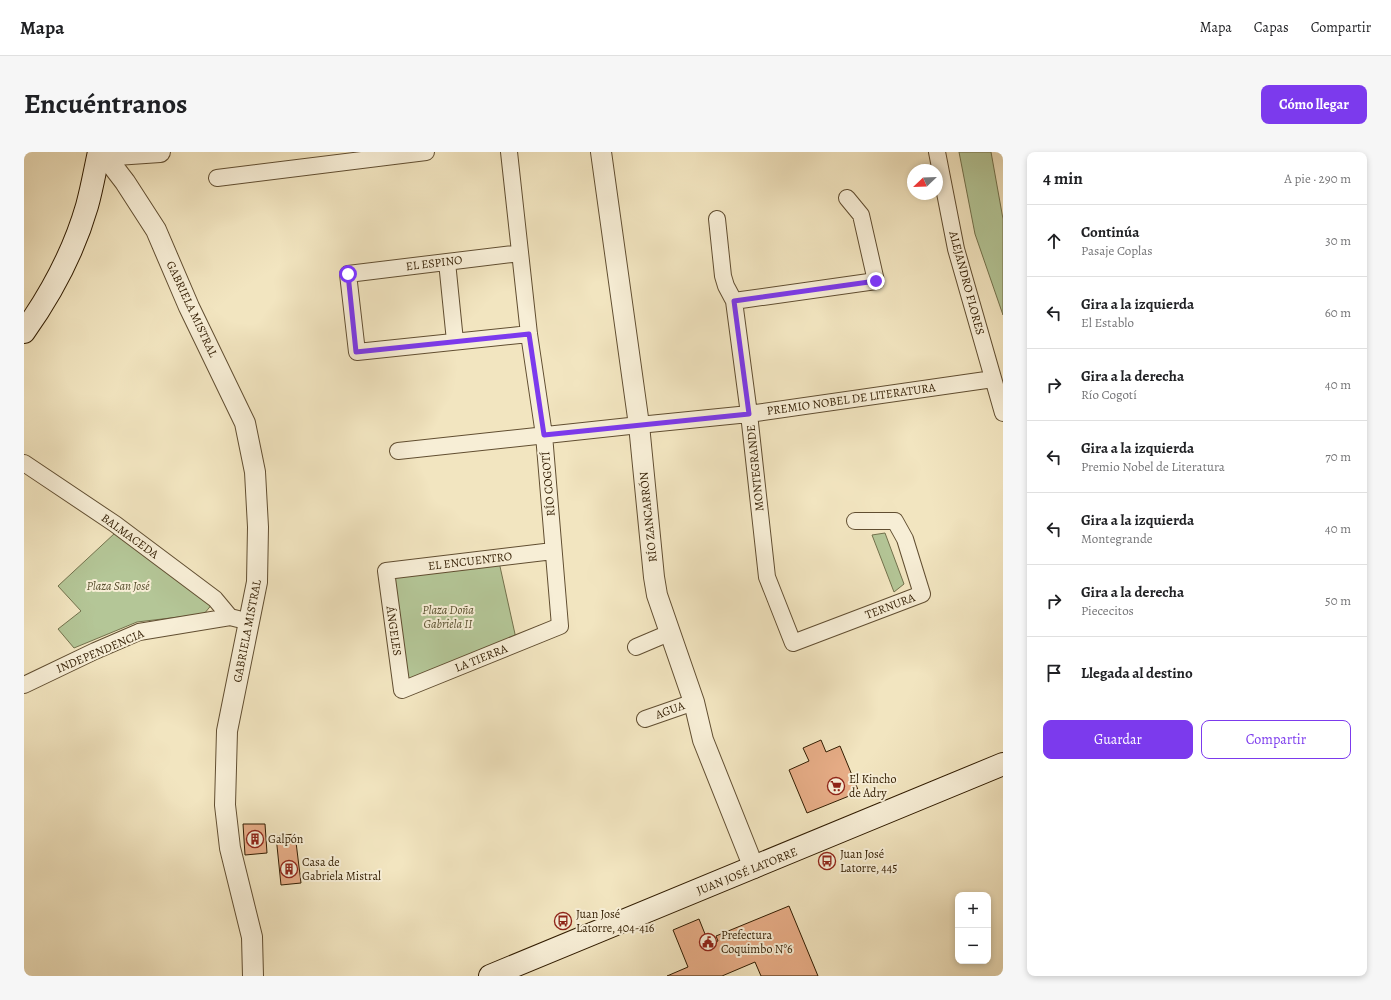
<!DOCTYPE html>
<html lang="es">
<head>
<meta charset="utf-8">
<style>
	body { margin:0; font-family:Alegreya,serif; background:#f6f6f6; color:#202124 }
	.controls { position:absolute; right:12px; bottom:12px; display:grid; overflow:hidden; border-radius:8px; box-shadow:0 2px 6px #0003 }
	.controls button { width:36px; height:36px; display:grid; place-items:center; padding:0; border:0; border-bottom:1px solid #e0e0e0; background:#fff; color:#202124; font:20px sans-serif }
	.compass { position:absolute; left:883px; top:12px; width:36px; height:36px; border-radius:50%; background:#fff; box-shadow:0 2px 6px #0003; rotate:247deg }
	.stop { position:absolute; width:12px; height:12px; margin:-9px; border:3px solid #7c3aed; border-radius:50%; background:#fff }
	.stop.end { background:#7c3aed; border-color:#fff; box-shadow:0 1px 4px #0008 }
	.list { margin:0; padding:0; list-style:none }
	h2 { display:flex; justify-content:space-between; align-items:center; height:52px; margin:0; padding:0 16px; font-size:17px }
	h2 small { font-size:13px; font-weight:400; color:#757577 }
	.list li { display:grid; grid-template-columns:26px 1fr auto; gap:12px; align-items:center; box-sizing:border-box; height:72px; padding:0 16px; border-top:1px solid #e0e0e0 }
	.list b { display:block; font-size:15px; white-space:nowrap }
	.list p { margin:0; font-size:13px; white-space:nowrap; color:#757577 }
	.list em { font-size:13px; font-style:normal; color:#757577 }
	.actions { display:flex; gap:8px; padding:12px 16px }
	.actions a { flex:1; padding:9px 0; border:1px solid #7c3aed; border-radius:8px; text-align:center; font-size:14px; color:#7c3aed }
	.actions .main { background:#7c3aed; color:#fff }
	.icon { flex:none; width:22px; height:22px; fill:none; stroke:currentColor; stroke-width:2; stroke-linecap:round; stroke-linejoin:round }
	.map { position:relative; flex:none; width:979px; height:824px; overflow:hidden; border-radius:8px }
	header { display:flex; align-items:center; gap:24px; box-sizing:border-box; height:56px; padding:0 20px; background:#fff; border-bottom:1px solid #e0e0e0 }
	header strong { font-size:19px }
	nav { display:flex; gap:22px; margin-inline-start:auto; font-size:14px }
	.intro { display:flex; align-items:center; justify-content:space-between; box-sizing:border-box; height:96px; padding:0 24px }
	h1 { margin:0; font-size:28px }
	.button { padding:10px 18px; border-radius:8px; background:#7c3aed; color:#fff; font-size:14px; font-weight:700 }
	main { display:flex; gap:24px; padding:0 24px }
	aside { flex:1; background:#fff; border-radius:8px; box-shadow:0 2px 6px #0003 }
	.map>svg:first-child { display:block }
</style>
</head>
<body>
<header>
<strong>Mapa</strong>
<nav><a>Mapa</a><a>Capas</a><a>Compartir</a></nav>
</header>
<div class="intro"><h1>Encuéntranos</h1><a class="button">Cómo llegar</a></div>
<main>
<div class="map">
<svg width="979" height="824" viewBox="0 0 979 824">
	<rect width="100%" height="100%" fill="#f2e5c0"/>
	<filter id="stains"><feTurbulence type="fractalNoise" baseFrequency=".005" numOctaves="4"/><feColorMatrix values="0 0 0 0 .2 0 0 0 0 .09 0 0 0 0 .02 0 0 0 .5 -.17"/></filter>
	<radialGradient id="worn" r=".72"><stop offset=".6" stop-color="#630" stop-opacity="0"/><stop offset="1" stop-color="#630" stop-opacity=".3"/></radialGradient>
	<path fill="#b4c697" stroke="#72714c" d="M935,0H967L979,67V163L951,82Z
		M91,381L189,451L180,462L113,470L50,496L34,477L57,459L34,434Z
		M861,381L880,432L870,440L848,383Z
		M475,410L493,491L384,528L370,423Z"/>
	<path fill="#e7ad87" stroke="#311c01" d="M797,588L802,600L816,594L835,640L783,661L765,618L785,609L779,596Z
		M219,672H241L243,701L221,703Z
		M271,682L277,731L257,733L252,684Z
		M765,754L794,824H737L731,810L698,824H643L664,815L649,778L675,767L685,792L694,789L692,784Z"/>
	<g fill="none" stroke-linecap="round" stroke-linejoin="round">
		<g stroke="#614e31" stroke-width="18">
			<path id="minor" d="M485,0L505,182L520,283L536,474L378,538L362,419L529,399
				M913,0L932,97L979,261
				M193,26L402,0
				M693,67L699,124L702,134L710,149L725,262L743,425L769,491L898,442L881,387L871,369H831
				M496,101L324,122L333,200L505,182
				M423,110L431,189
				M710,149L852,129L837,63L823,46
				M374,299L615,273L725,262L969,227
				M0,311L91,372L191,447L206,465
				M612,495L645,481
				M0,533L71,499L115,480L206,465L214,467
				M621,567L670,550"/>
		</g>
		<g stroke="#614e31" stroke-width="22">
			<path id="tertiary" d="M78,0L101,30L132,78L165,155L221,271L231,320L234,375L233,430L203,579L201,653L206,696L228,785L229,824
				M85,0L92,3L136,0
				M577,0L615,273L630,425L633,443L670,550L679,588L730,716"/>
		</g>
		<g stroke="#311c01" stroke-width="24">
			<path id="secondary" d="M0,180C27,142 50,99 63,54C68,36 71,18 75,0
				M466,824L979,612"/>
		</g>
		<use href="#minor" stroke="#f7eed6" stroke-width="16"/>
		<use href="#tertiary" stroke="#f7eed6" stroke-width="20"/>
		<use href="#secondary" stroke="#f7eed6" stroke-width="22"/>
	</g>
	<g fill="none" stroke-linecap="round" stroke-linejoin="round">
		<path stroke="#7c3aed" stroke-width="5" d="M324,122L332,200L505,182L520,283L725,262L710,149L852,129"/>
	</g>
	<defs>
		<g id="supermarket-ring" transform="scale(0.9)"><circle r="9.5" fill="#f7eed6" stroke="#8f2418" stroke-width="1.5"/><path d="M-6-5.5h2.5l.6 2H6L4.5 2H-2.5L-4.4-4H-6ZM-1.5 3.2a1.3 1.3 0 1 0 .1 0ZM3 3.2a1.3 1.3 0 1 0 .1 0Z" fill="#8f2418"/></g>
		<g id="building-ring" transform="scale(0.9)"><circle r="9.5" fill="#f7eed6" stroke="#8f2418" stroke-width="1.5"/><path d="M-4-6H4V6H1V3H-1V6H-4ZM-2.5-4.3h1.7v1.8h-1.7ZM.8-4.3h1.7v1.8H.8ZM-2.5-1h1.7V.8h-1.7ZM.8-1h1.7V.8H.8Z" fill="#8f2418"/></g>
		<g id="bus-ring" transform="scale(0.9)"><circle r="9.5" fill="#f7eed6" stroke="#8f2418" stroke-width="1.5"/><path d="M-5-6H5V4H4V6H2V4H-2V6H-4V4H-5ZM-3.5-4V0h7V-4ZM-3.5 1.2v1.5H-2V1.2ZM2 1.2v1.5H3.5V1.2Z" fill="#8f2418"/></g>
		<g id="civic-ring" transform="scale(0.9)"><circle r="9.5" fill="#f7eed6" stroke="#8f2418" stroke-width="1.5"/><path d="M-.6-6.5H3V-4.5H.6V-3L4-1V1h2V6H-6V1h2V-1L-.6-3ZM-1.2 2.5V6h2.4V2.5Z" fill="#8f2418"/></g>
	</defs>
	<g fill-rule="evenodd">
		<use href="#supermarket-ring" x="812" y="634"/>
		<use href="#building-ring" x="231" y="687"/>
		<use href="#bus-ring" x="803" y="709"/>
		<use href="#building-ring" x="265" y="717"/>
		<use href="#bus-ring" x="539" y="769"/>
		<use href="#civic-ring" x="684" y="790"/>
	</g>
	<g text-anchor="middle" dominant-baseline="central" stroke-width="4" stroke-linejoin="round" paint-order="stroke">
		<g font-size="12" fill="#311c01" stroke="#f7eed6">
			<text transform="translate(410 111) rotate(-7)">EL ESPINO</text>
			<text transform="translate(943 131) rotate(75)">ALEJANDRO FLORES</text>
			<text transform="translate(168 157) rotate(65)">GABRIELA MISTRAL</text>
			<text transform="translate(827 247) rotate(-8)">PREMIO NOBEL DE LITERATURA</text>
			<text transform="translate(731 316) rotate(-96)">MONTEGRANDE</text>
			<text transform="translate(524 332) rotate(-95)">RÍO COGOTÍ</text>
			<text transform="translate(624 365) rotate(-96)">RÍO ZANCARRÓN</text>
			<text transform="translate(106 384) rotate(36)">BALMACEDA</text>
			<text transform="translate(446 409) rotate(-7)">EL ENCUENTRO</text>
			<text transform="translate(866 454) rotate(-21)">TERNURA</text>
			<text transform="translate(223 479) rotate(-79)">GABRIELA MISTRAL</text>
			<text transform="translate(370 479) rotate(82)">ÁNGELES</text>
			<text transform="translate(76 499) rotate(-23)">INDEPENDENCIA</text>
			<text transform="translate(457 506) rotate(-22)">LA TIERRA</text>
			<text transform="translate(646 558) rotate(-20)">AGUA</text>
			<text transform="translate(723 719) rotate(-22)">JUAN JOSÉ LATORRE</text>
		</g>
		<g font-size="12" font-style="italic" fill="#584f2e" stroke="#f7eed6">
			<text x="94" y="434">Plaza San José</text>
			<text x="424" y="458">Plaza Doña<tspan x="424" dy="14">Gabriela II</tspan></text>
		</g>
		<g font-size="12" fill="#311c01" stroke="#f7eed6" text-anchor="start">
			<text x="825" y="627">El Kincho<tspan x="825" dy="14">de Adry</tspan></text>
			<text x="244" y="687">Galpón</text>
			<text x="816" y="702">Juan José<tspan x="816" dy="14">Latorre, 445</tspan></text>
			<text x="278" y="710">Casa de<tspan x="278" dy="14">Gabriela Mistral</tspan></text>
			<text x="552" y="762">Juan José<tspan x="552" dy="14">Latorre, 404-416</tspan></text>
			<text x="697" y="783">Prefectura<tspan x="697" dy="14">Coquimbo N°6</tspan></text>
		</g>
	</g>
	<rect width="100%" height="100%" filter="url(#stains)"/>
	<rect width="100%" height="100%" fill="url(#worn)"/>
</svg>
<div class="controls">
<button>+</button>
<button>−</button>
</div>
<svg class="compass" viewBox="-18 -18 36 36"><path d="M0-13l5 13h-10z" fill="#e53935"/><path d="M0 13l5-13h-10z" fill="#757577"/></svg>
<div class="stop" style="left:324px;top:122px"></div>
<div class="stop end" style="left:852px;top:129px"></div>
</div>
<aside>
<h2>4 min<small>A pie · 290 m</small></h2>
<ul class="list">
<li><svg class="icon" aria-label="ahead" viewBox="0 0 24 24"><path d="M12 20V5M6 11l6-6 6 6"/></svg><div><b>Continúa</b><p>Pasaje Coplas</p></div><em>30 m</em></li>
<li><svg class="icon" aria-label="left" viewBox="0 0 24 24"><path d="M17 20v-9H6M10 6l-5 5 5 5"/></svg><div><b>Gira a la izquierda</b><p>El Establo</p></div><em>60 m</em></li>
<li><svg class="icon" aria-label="right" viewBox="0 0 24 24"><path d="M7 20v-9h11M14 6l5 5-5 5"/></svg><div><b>Gira a la derecha</b><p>Río Cogotí</p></div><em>40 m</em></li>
<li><svg class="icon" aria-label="left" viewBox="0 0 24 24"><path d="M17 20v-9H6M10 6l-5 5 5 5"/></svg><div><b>Gira a la izquierda</b><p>Premio Nobel de Literatura</p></div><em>70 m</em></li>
<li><svg class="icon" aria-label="left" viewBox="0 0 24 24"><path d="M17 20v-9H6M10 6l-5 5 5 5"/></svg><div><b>Gira a la izquierda</b><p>Montegrande</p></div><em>40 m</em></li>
<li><svg class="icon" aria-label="right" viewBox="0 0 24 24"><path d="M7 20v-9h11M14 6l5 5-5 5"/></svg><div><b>Gira a la derecha</b><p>Piececitos</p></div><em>50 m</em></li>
<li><svg class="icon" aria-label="arrive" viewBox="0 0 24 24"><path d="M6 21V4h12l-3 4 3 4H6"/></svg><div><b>Llegada al destino</b></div></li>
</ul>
<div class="actions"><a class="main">Guardar</a><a>Compartir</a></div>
</aside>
</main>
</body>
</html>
